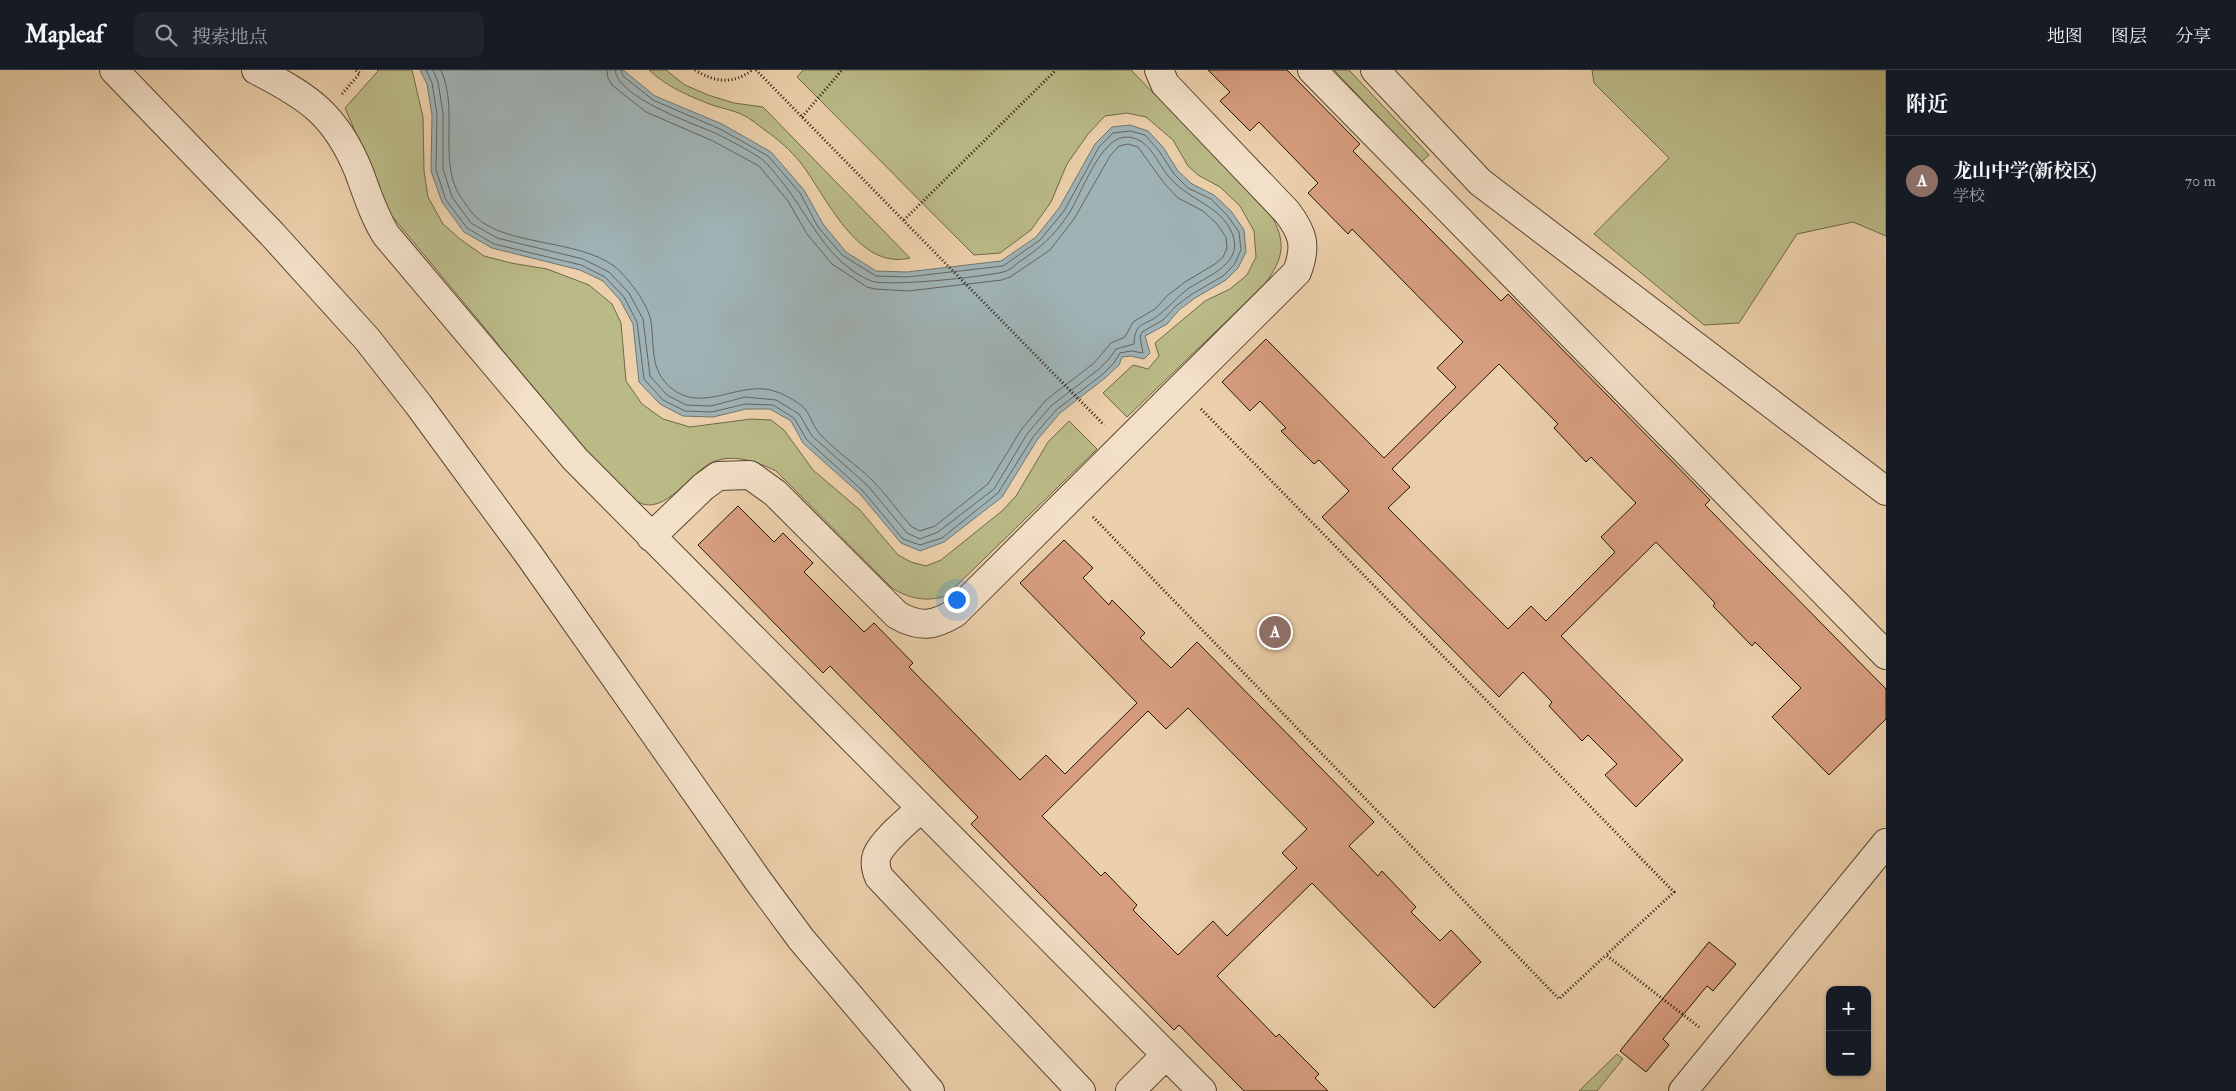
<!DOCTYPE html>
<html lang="zh">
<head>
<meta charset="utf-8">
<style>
	body { margin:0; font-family:"IM FELL Double Pica","Noto Serif SC",serif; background:#20242c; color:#f1f3f6 }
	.controls { position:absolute; right:15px; bottom:15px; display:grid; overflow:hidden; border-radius:10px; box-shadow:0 1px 4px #0004 }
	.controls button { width:45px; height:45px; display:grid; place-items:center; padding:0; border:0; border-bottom:1px solid #363941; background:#171b24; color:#f1f3f6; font:25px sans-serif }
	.you { position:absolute; left:956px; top:529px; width:18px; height:18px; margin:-12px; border:4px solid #fff; border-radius:50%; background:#1a73e8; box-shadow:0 0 0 8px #1a73e833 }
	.badge { display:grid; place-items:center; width:32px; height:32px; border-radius:50%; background:#d93025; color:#fff; font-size:16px; font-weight:700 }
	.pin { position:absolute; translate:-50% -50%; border:2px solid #fff; box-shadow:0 1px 5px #0006 }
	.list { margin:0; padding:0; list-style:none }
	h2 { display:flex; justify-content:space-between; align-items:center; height:65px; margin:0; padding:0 20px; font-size:21px }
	h2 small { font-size:16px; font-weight:400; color:#9ea1a6 }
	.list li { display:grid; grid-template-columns:32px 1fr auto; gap:15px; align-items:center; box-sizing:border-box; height:90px; padding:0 20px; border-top:1px solid #363941 }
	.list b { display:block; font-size:19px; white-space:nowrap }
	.list p { margin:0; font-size:16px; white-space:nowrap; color:#9ea1a6 }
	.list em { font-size:16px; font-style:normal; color:#9ea1a6 }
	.icon { flex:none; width:28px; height:28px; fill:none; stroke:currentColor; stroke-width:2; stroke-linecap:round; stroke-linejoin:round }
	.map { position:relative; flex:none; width:1886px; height:1021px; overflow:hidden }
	header { display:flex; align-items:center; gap:30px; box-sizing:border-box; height:70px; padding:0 25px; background:#171b24; border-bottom:1px solid #363941 }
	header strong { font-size:24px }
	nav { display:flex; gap:28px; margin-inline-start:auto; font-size:18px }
	.search { width:350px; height:45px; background:#20242c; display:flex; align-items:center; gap:12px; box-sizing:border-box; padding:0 18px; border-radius:10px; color:#9ea1a6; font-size:19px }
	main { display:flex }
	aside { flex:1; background:#171b24 }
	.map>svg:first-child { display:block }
</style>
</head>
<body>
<header>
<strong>Mapleaf</strong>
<div class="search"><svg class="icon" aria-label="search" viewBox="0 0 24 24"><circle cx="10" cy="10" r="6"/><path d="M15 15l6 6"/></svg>搜索地点</div>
<nav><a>地图</a><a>图层</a><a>分享</a></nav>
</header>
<main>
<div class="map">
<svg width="1886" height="1021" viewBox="0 0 1886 1021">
	<rect width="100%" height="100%" fill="#ecd0ab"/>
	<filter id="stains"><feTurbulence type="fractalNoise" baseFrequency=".004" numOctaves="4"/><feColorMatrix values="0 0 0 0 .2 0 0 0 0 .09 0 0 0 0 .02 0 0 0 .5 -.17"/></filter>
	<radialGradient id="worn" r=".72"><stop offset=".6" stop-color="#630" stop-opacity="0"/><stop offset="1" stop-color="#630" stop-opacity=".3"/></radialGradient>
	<path fill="#baba87" stroke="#706848" d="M377,0H412L423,47L424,101L428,127L443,154L460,169L484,186L511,193L547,199L589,215L612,234L621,253L626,311L642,334L663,349L690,357L751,349L771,350L784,360L813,400L860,440L898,485L911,492L926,496L941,490L1002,441L1016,426L1048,372L1069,351L1097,379L946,526C926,532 910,529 892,518L776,401C757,392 734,383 713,392C691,401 665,447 638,432C634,430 630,425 626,422L550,342L494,269L391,145L345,38L378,1Z
		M649,0H666L685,15L708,25L734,33L763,37L910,188C857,201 826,125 800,92C791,81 778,69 766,61C758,55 750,48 741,44C732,40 721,38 712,35C689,26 667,17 649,0Z
		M803,0H1131L1270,143C1287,173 1284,187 1265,214L1127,347L1103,323L1133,295L1148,299L1159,286L1155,273L1205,231L1230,219L1247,205L1256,187L1254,161L1240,136L1220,117L1198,105L1188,96L1173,70L1146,47L1127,43L1105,46L1088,64L1067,94L1051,132L1031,160L1000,183L974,185L797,7Z
		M1334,0H1349L1429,85L1421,92Z
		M1592,0H1886V166L1853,152L1797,164L1739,253L1704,255L1594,164L1669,88L1594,13Z
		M1617,984L1623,989L1597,1021H1579Z"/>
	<path fill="#9fb3b6" stroke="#6f7571" d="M420,0H623L655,26L722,54L771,82L804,120L823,154L846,182L876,201L907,202L1001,191L1036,167L1059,138L1095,74L1112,57L1130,55L1148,61L1163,77L1178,101L1192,114L1214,125L1231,141L1244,160L1246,182L1238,198L1226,210L1195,228L1179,240L1167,254L1145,266L1150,283L1144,289L1131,286L1122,287L1119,295L1105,308L1060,343L1037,370L1002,427L944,472L920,481L901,473L860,424L803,373L791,351L770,339H746L713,347L683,346L660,334L639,312L633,254L620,230L603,211L580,200L492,178L464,162L442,132L431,101L432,45L427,14Z"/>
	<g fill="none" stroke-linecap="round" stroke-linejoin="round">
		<path stroke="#636560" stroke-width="1" d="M426,0L432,13L437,44L436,100L446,130L467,158L494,174L581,195L605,207L624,227L637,252L644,309L663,330L685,341L712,342L745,334L773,335L794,348L807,370L863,421L903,469L920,475L942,468L998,423L1033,367L1056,340L1103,304L1114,293L1120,283L1131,281L1143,283L1140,267L1142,262L1163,250L1176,236L1192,224L1223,206L1234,195L1241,180L1239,162L1227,145L1211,129L1188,118L1174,104L1159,81L1145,65L1130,61L1113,63L1099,77L1064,141L1040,170L1003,196L907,207L876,206L842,185L818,157L800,123L768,86L720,59L653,30L623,6L621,0
			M433,0L438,12L443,43V99L452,127L471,153L497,168L583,189L609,202L629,223L643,249L650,306L667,325L686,335L711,336L745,327L776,330L799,344L812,366L868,416L907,463L920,469L938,462L994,419L1027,364L1051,336L1099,299L1109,289L1116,279L1134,274C1135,250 1145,257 1160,244C1170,236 1178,226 1189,218C1208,206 1245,193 1232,163C1221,136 1189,130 1171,109C1157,95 1151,68 1127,67C1100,66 1081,126 1068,145C1053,167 1040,178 1019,192C1014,196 1009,201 1003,202C983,207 887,217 871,211C824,191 809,143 778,107C773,101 768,94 762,89C748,80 730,70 715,63C692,53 617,27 615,0
			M441,0C459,39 438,91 460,126C465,133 470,141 476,147C506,176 577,169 614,196C627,206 649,235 651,252C655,277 649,299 671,318C703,345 742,308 777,322C786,325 800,333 806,340C811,347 813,356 819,363C835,381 856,394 873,411C887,425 898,442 912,457L920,461L935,456L988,414L1021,360L1046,330L1094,293L1111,273L1125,267L1133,252L1155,239L1167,226L1185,212L1215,194L1223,187L1227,178L1226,167L1217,154L1203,141L1178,128L1164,113L1138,77L1128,74L1119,76L1110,86L1074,149L1050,180L1010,207L1002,210L908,221L875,219L867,217L832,194L807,164L788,131L759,96L713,71L646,42L612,15L608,8L607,0"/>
	</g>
	<path fill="#d69d7e" stroke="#271709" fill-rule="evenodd" d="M1208,0H1287L1360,74L1353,81L1501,231L1508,224L1710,430L1705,435L1886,619V649L1829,705L1772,647L1801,618L1755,572L1752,576L1713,536L1715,533L1656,472L1561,566L1683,690L1636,737L1605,705L1617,694L1588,665L1582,671L1549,636L1552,632L1523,602L1499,627L1322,447L1349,421L1319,390L1314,394L1281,361L1286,358L1260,331L1250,341L1222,312L1266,269L1384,388L1456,317L1437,298L1463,272L1352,159L1348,164L1308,123L1318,113L1259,52L1250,61L1220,31L1230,22ZM1499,294L1558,354L1554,358L1586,392L1591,387L1636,433L1601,467L1615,482L1546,551L1531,536L1508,559L1388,438L1410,417L1392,399Z
		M738,436L774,472L783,463L813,493L804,502L864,562L874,553L913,593L909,597L1020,710L1046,685L1065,704L1137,633L1020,513L1064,470L1093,498L1083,508L1109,535L1112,530L1145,563L1140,568L1171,598L1197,572L1374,752L1349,776L1378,806L1382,801L1416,837L1411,842L1440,871L1451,860L1481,892L1434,938L1312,813L1217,906L1276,967L1279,964L1319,1004L1315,1008L1328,1021H1244L1179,955L1174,960L971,754L978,747L830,596L823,603L698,475ZM1188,638L1307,759L1282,783L1297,798L1227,866L1213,851L1178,885L1133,840L1137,835L1105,802L1101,806L1042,746L1148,641L1166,659Z
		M1709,872L1736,894L1713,921L1707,916L1663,969L1669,975L1646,1002L1620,981Z"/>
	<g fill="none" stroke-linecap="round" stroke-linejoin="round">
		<g stroke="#584532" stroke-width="30">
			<path id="minor" d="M114,0L272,164L367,269L418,334L529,485L759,812L801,869L930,1021
				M256,0C309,27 336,45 359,102C367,124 374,146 386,165L575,389L1202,1021
				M1312,0L1886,585
				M1375,0L1480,112L1886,421
				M651,467L703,417L718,406L750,405L775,423L897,545C920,558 934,556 955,543L1297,202C1307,176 1303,163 1287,142L1165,14L1159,0
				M921,738C909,750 884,769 877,785C874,793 876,800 879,807L1081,1021
				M1130,1021L1166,985
				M1683,1021L1886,773"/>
		</g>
		<path stroke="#271709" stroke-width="3" stroke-dasharray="1 2.5" stroke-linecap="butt" d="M695,0C714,12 733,15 752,0
			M756,0L1104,355
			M342,24L360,3L355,0
			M802,47L842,0
			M904,150L1056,0
			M1201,339L1674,822L1606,885L1699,957
			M1093,447L1559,929L1606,885"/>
		<use href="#minor" stroke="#f3e0c8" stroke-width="28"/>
	</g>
	<rect width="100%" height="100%" filter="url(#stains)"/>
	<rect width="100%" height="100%" fill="url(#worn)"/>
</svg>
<div class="controls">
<button>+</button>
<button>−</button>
</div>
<div class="you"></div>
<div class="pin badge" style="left:1275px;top:562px;background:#8d6e63">A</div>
</div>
<aside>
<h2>附近<small></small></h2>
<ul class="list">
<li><span class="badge" style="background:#8d6e63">A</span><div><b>龙山中学(新校区)</b><p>学校</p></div><em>70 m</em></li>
</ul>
</aside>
</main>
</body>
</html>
